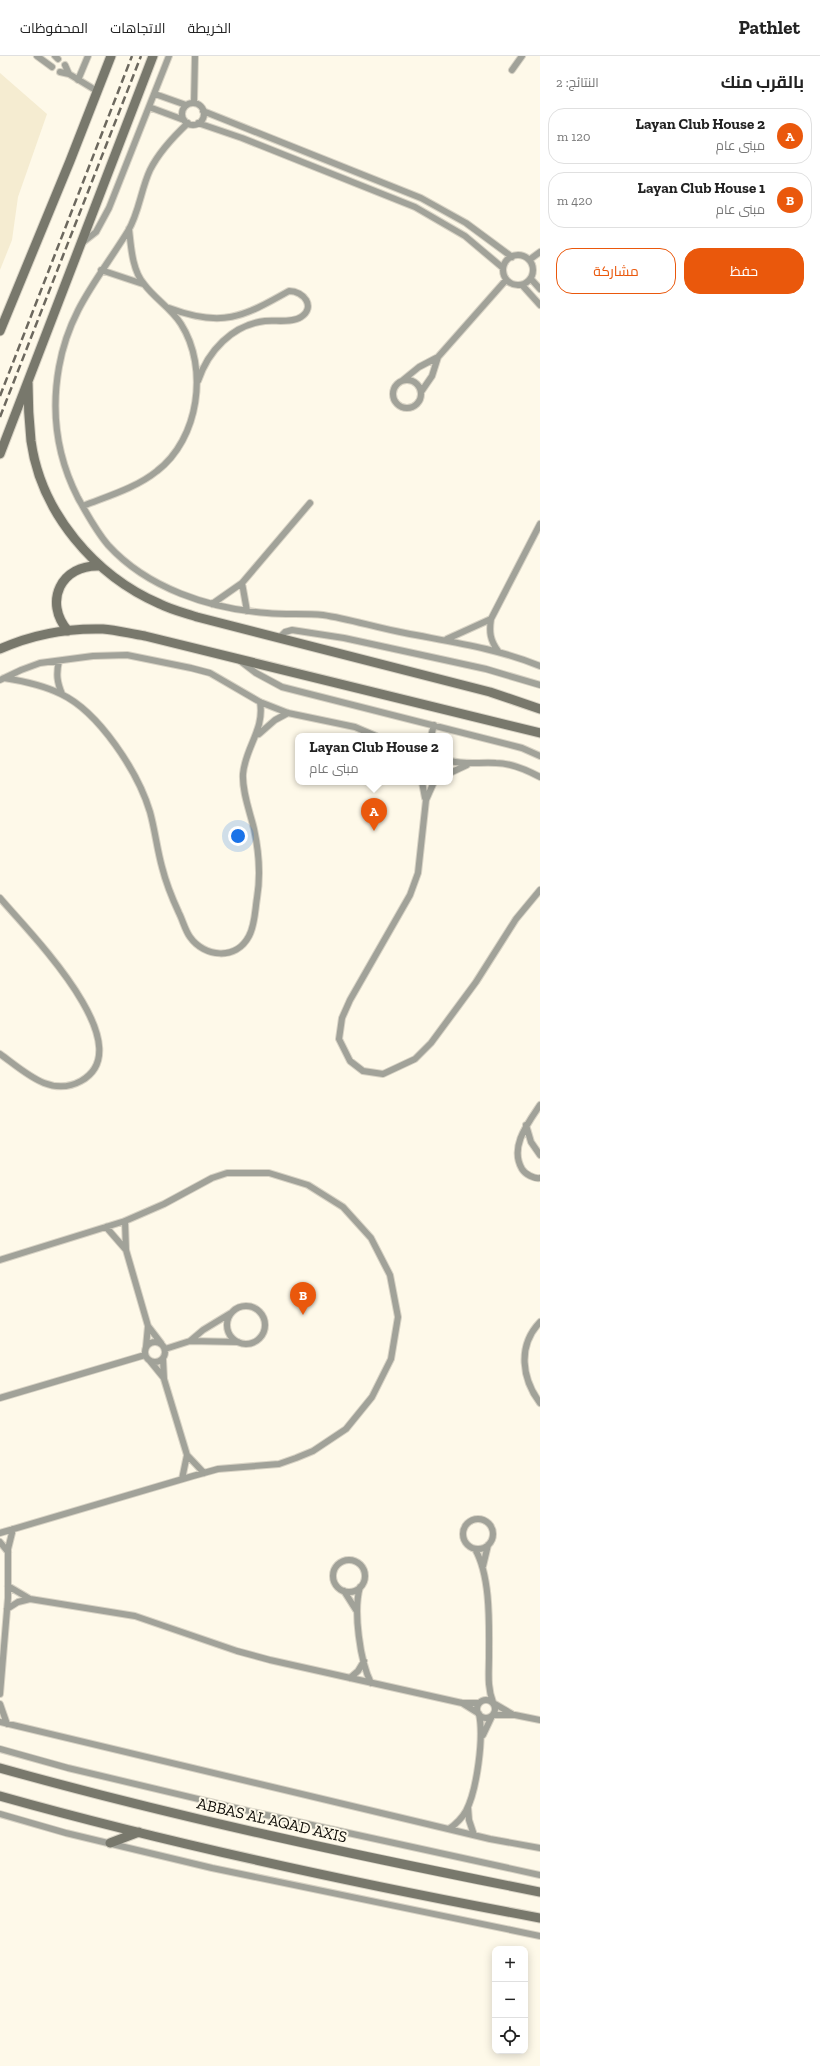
<!DOCTYPE html>
<html lang="ar">
<head>
<meta charset="utf-8">
<style>
	body { margin:0; font-family:"Zilla Slab",Cairo,serif; background:#f6f6f6; color:#222; direction:rtl }
	.controls { position:absolute; right:12px; bottom:12px; display:grid; overflow:hidden; border-radius:8px; box-shadow:0 2px 10px #0003 }
	.controls button { width:36px; height:36px; display:grid; place-items:center; padding:0; border:0; border-bottom:1px solid #e0e0e0; background:#fff; color:#222; font:20px sans-serif }
	.you { position:absolute; left:238px; top:780px; width:14px; height:14px; margin:-10px; border:3px solid #fff; border-radius:50%; background:#1a73e8; box-shadow:0 0 0 6px #1a73e833 }
	.badge { display:grid; place-items:center; width:26px; height:26px; border-radius:50%; background:#ea580c; color:#fff; font-size:13px; font-weight:700 }
	.pin { position:absolute; translate:-50% -33px; filter:drop-shadow(0 1px 2px #0008) }
	.pin::after { content:''; position:absolute; top:21px; width:14px; height:12px; background:inherit; clip-path:polygon(0 0,100% 0,50% 100%) }
	.popup { position:absolute; left:295px; top:677px; width:158px; height:52px; box-sizing:border-box; display:grid; place-content:center; border-radius:8px; background:#fff; filter:drop-shadow(0 1px 3px #0005); font-size:13px; white-space:nowrap; color:#767676 }
	.popup b { font-size:15px; color:#222 }
	.popup::after { content:''; position:absolute; left:50%; top:100%; margin-left:-8px; border:8px solid transparent; border-top-color:#fff }
	.list { margin:0; padding:0; list-style:none }
	h2 { display:flex; justify-content:space-between; align-items:center; height:52px; margin:0; padding:0 16px; font-size:17px }
	h2 small { font-size:13px; font-weight:400; color:#767676 }
	.list li { display:grid; grid-template-columns:26px 1fr auto; gap:12px; align-items:center; box-sizing:border-box; height:56px; margin:0 8px 8px; padding:0 8px; border:1px solid #e0e0e0; border-radius:16px }
	.list b { display:block; font-size:15px; white-space:nowrap }
	.list p { margin:0; font-size:13px; white-space:nowrap; color:#767676 }
	.list em { font-size:13px; font-style:normal; color:#767676 }
	.actions { display:flex; gap:8px; padding:12px 16px }
	.actions a { flex:1; padding:9px 0; border:1px solid #ea580c; border-radius:16px; text-align:center; font-size:14px; color:#ea580c }
	.actions .main { background:#ea580c; color:#fff }
	.icon { flex:none; width:22px; height:22px; fill:none; stroke:currentColor; stroke-width:2; stroke-linecap:round; stroke-linejoin:round }
	.map { position:relative; flex:none; width:540px; height:2010px; overflow:hidden; direction:ltr }
	header { display:flex; align-items:center; gap:24px; box-sizing:border-box; height:56px; padding:0 20px; background:#fff; border-bottom:1px solid #e0e0e0 }
	header strong { font-size:19px }
	nav { display:flex; gap:22px; margin-inline-start:auto; font-size:14px }
	main { display:flex }
	aside { flex:1; background:#fff }
	.map>svg:first-child { display:block }
</style>
</head>
<body>
<header>
<strong>Pathlet</strong>
<nav><a>الخريطة</a><a>الاتجاهات</a><a>المحفوظات</a></nav>
</header>
<main>
<aside>
<h2>بالقرب منك<small>النتائج: 2</small></h2>
<ul class="list">
<li><span class="badge">A</span><div><b>Layan Club House 2</b><p>مبنى عام</p></div><em>120 m</em></li>
<li><span class="badge">B</span><div><b>Layan Club House 1</b><p>مبنى عام</p></div><em>420 m</em></li>
</ul>
<div class="actions"><a class="main">حفظ</a><a>مشاركة</a></div>
</aside>
<div class="map">
<svg width="540" height="2010" viewBox="0 0 540 2010">
	<rect width="100%" height="100%" fill="#fef9e9"/>
	<path fill="#f5ecd1" d="M0,17L47,58L18,141L12,184L0,214Z"/>
	<g fill="none" stroke-linecap="round" stroke-linejoin="round">
		<g stroke="#d8d3c5" stroke-width="8">
			<path id="street" d="M37,0L52,11
				M55,0L58,3
				M65,9L69,18
				M512,14L522,0
				M60,16L69,18L97,35
				M78,24L88,0
				M155,38L186,49
				M194,47L195,0
				M182 58a11 11 0 1 1 22 0a11 11 0 1 1-22 0Z
				M149,51L184,64
				M203,55L421,142L466,167L512,201
				M188,67C173,81 159,96 150,114C141,133 139,157 128,175C99,222 69,254 59,311C51,356 57,401 78,442C87,458 96,475 108,489C147,532 210,553 267,557C286,559 304,557 323,559C350,563 377,572 405,577C451,586 496,592 540,610
				M198,67L242,82L415,151L465,180L503,212
				M82,187L96,176L109,152L169,0
				M503 214a15 15 0 1 1 30 0a15 15 0 1 1-30 0Z
				M529,204L540,196
				M101,214L143,228
				M531,223L540,233
				M522,229L540,249
				M169,252C222,272 243,261 289,235C304,235 316,251 301,261C292,267 276,264 265,265C232,269 208,295 198,325
				M403,324L419,311L438,301L506,224
				M393 338a14 14 0 1 1 28 0a14 14 0 1 1-28 0Z
				M421,336L432,320L438,301
				M83,450C108,440 136,432 157,415C199,383 209,312 181,268C171,252 155,243 144,228C132,214 131,190 129,173
				M242,527L247,555
				M212,548L242,527L310,447
				M279,582L285,576L292,574L344,582L486,613L540,629
				M447,583L491,563
				M498,595C490,584 489,576 491,563L540,468
				M239,604L256,617L282,631L522,692L540,700
				M59,605C56,618 57,626 62,638
				M4,622C23,625 43,629 61,638C99,656 138,716 150,756C155,774 157,793 162,811C166,827 172,842 179,857C183,865 185,874 190,881C204,901 236,905 249,880C255,869 255,854 257,842C261,818 259,796 254,773C250,756 242,736 243,718C245,692 265,673 260,646
				M0,624L21,614L40,607L93,600L127,599L191,612L210,617L260,646L288,657L355,671L376,680
				M259,678L275,664L288,657
				M431,680L434,669
				M450,705C469,709 478,706 496,707C511,707 527,714 540,721
				M450,717L467,709
				M422,726L425,742
				M434,726L426,744L418,817L410,839L350,944L342,962L339,983L350,1005L363,1015L383,1018L415,1003L431,987L476,926L516,863L540,834
				M0,842C26,873 144,990 81,1025C50,1042 24,1015 0,998
				M540,1049C528,1067 509,1091 522,1113C525,1118 534,1123 540,1122
				M526,1069L531,1086L540,1099
				M125,1165L126,1194L148,1270L161,1287
				M106,1171L126,1194
				M0,1204L125,1165L164,1148L212,1122L227,1117H269L308,1129L343,1151L371,1182L390,1219L398,1261L391,1303L372,1341L346,1373L313,1395L296,1402L279,1408L218,1413L193,1420L0,1477
				M227 1269a19 19 0 1 1 38 0a19 19 0 1 1-38 0Z
				M540,1266C517,1290 522,1323 540,1347
				M190,1285L238,1286
				M145 1296a10 10 0 1 1 20 0a10 10 0 1 1-20 0Z
				M146,1291L148,1270
				M165,1293L190,1285L203,1274L231,1257
				M163,1303L164,1323L187,1399L204,1417
				M150,1305L163,1321
				M0,1342L145,1299
				M182,1423L187,1399
				M463 1478a15 15 0 1 1 30 0a15 15 0 1 1-30 0Z
				M0,1486L8,1496
				M475,1493C491,1521 489,1569 489,1600C489,1617 487,1631 493,1646
				M333 1520a16 16 0 1 1 32 0a16 16 0 1 1-32 0Z
				M483,1510L488,1489
				M8,1530L30,1543L135,1560L237,1595L270,1604L462,1647H479
				M360,1531C353,1555 360,1605 371,1627
				M344,1535L356,1554
				M7,1553L18,1546L30,1543
				M350,1622L358,1615L364,1605
				M0,1638L8,1542V1493L13,1473
				M477 1653a9 9 0 1 1 18 0a9 9 0 1 1-18 0Z
				M462,1647L478,1657
				M0,1648L7,1668
				M495,1648L512,1658
				M493,1659H515L540,1664
				M0,1666L490,1783L540,1792
				M483,1679L492,1660
				M0,1693L68,1712L257,1757L540,1819
				M468,1751L469,1764L474,1779
				M0,1758L66,1777L212,1812L540,1880
				M449,1773C456,1768 462,1762 466,1755C477,1734 484,1681 479,1658"/>
		</g>
		<g stroke="#d8d3c5" stroke-width="11">
			<path id="secondary" d="M0,275L70,105L111,0
				M28,327C28,346 29,366 31,385C41,457 95,520 160,548C172,554 185,557 197,561L490,636L540,653
				M0,398L153,0
				M68,575C43,546 61,508 100,510
				M0,593C31,579 68,572 103,573C117,574 131,578 145,580L540,677
				M0,1712C178,1762 359,1800 540,1836
				M0,1740C178,1790 358,1828 540,1862
				M110,1787L139,1776"/>
		</g>
		<use href="#street" stroke="#a1a299" stroke-width="6"/>
		<use href="#secondary" stroke="#78786c" stroke-width="9"/>
		<path stroke="#6c685e" stroke-width="2.5" stroke-dasharray="8 4" stroke-linecap="butt" d="M0,340L132,0
			M0,361L141,0"/>
	</g>
	<g text-anchor="middle" dominant-baseline="central" stroke-width="4" stroke-linejoin="round" paint-order="stroke">
		<g font-size="16" fill="#0f0d07" stroke="#fef9e9">
			<text transform="translate(272 1764) rotate(13)">ABBAS AL AQAD AXIS</text>
		</g>
	</g>
</svg>
<div class="controls">
<button>+</button>
<button>−</button>
<button><svg class="icon" aria-label="locate" viewBox="0 0 24 24"><circle cx="12" cy="12" r="6"/><path d="M12 2v4M12 18v4M2 12h4M18 12h4"/></svg></button>
</div>
<div class="you"></div>
<div class="pin badge" style="left:374px;top:775px">A</div>
<div class="popup"><b>Layan Club House 2</b>مبنى عام</div>
<div class="pin badge" style="left:303px;top:1259px">B</div>
</div>
</main>
</body>
</html>
